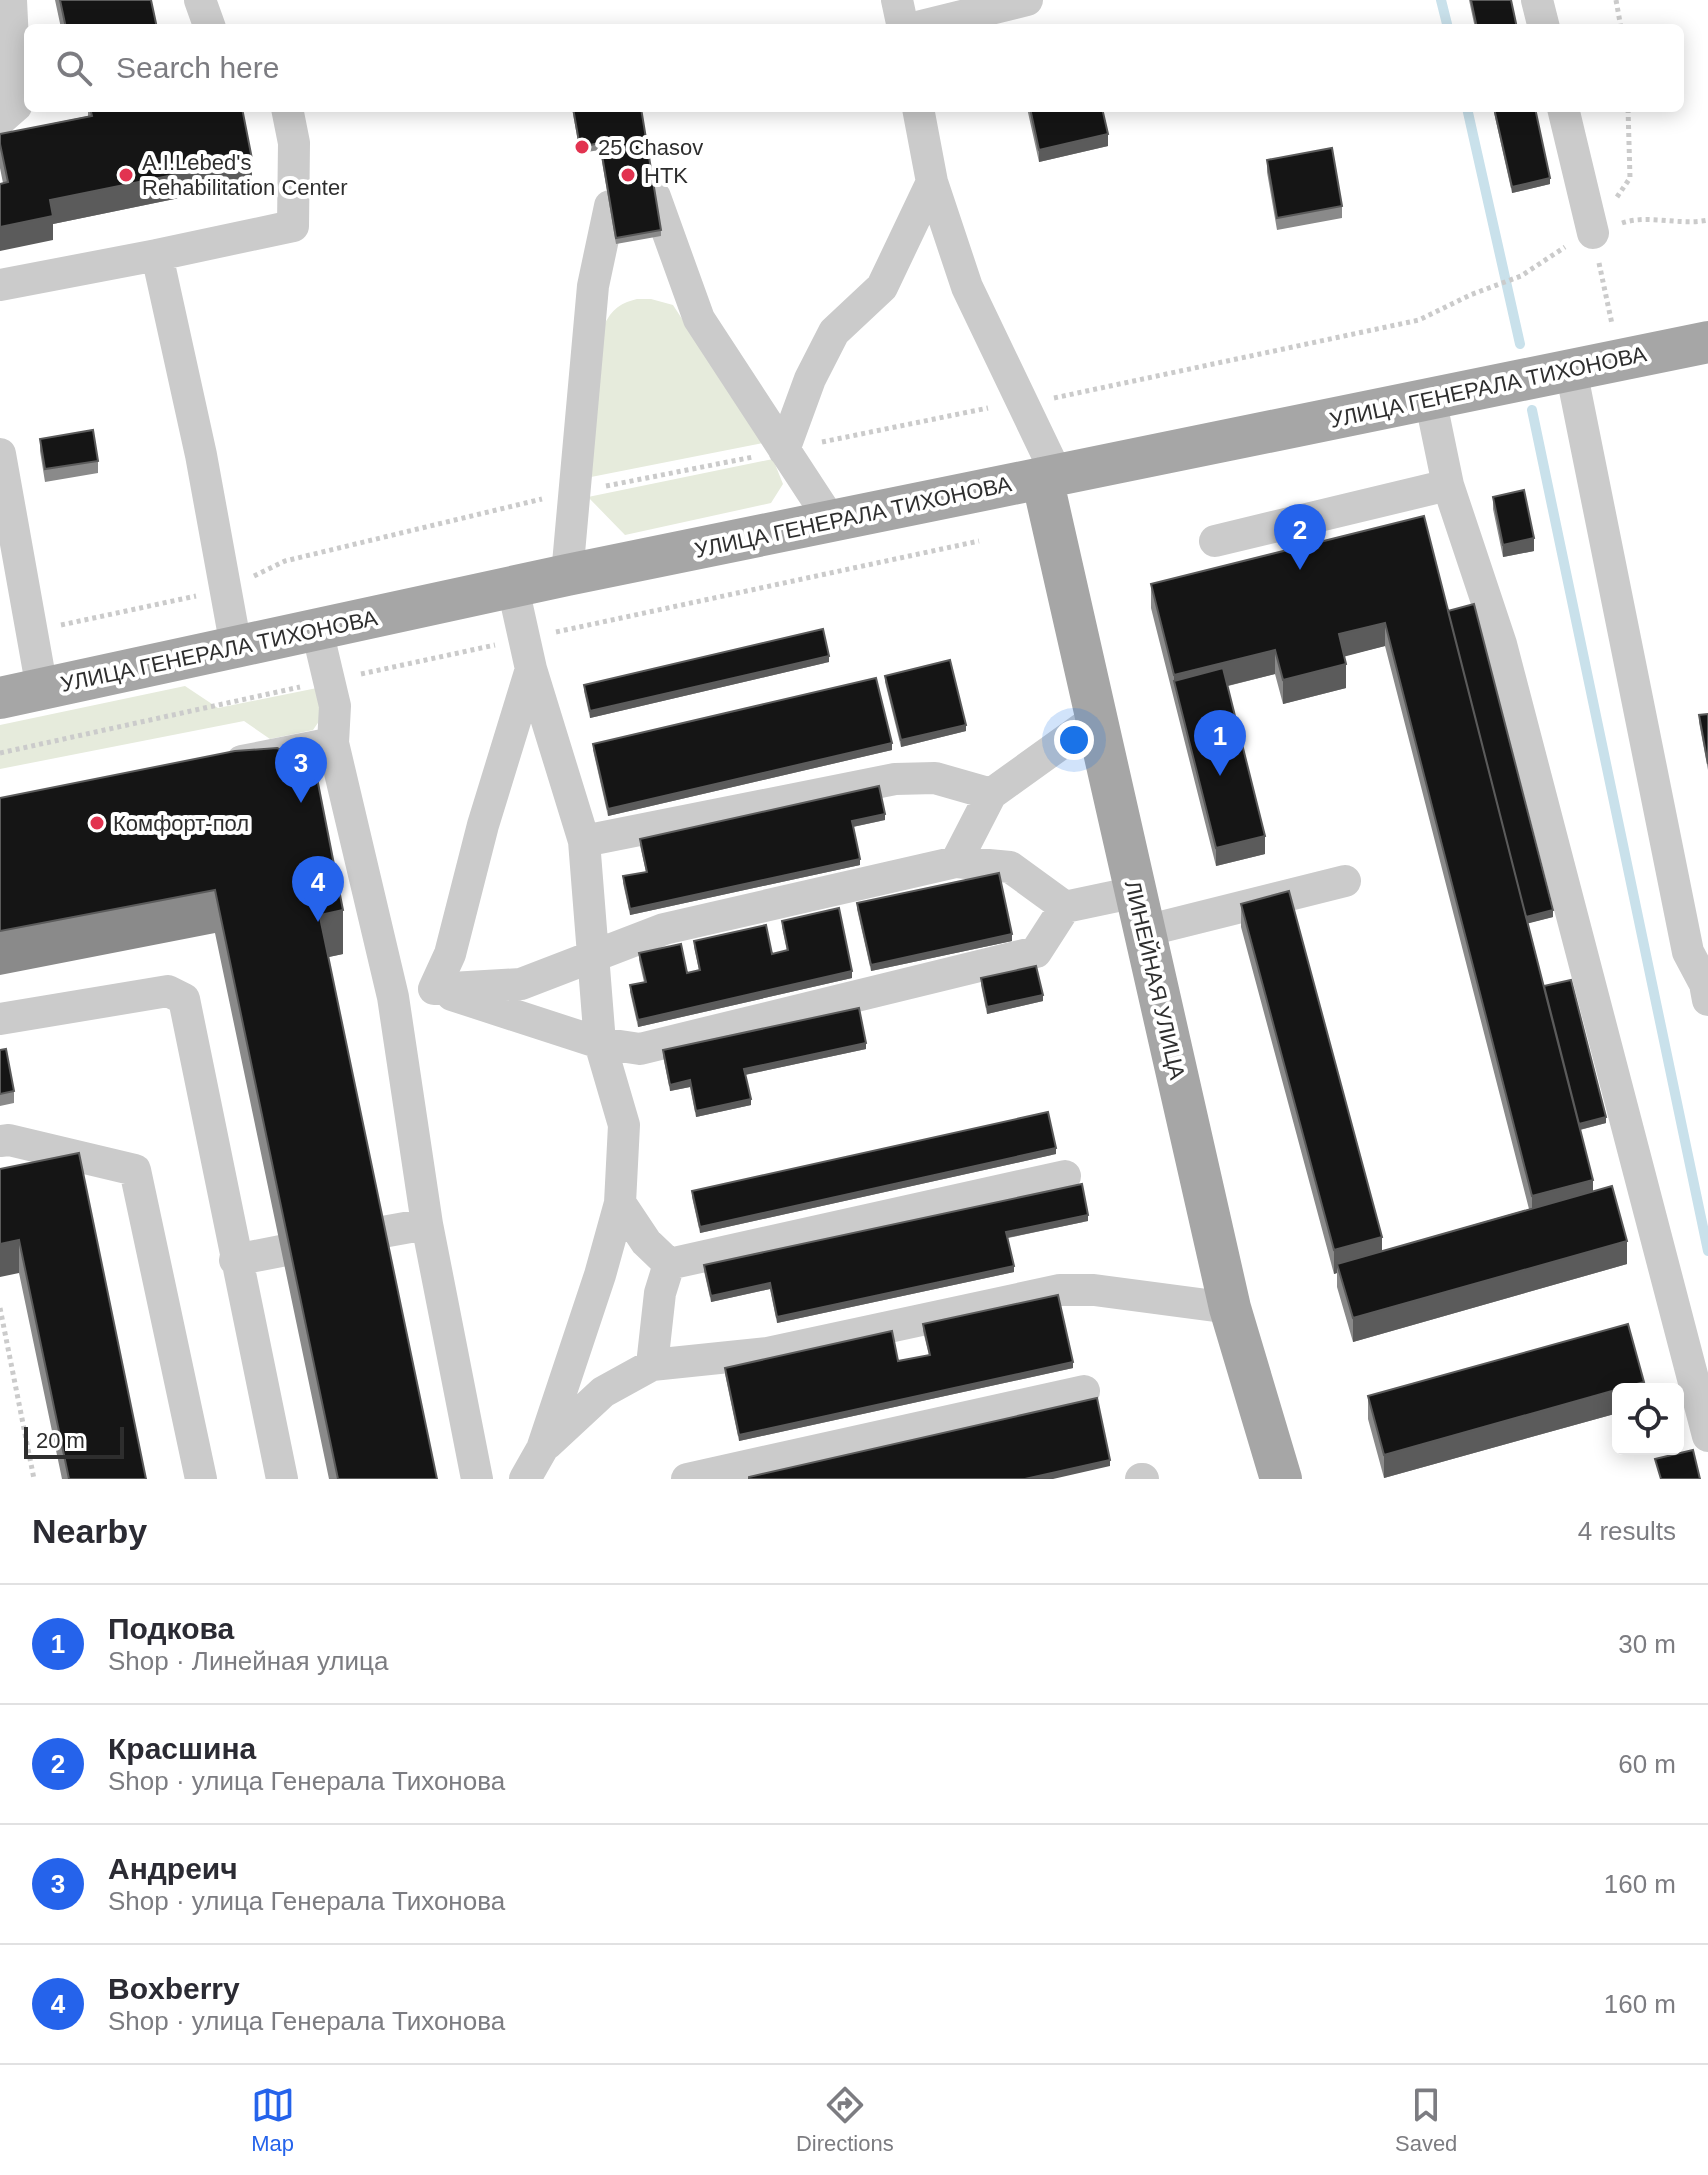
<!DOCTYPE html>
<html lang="en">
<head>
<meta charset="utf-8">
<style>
	body { margin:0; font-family:Helvetica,sans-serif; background:#f7f7f7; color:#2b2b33 }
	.controls { position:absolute; right:24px; bottom:24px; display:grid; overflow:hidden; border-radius:12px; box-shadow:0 4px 20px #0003 }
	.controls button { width:72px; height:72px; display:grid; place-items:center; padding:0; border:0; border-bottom:2px solid #e1e1e2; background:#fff; color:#2b2b33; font:40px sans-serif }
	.scale { position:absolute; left:24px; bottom:20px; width:100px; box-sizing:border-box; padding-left:8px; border:4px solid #2e2e2e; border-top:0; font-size:22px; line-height:28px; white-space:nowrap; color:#2e2e2e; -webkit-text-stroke:6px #fff; paint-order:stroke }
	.you { position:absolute; left:1074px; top:740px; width:28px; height:28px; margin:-20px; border:6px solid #fff; border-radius:50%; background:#1a73e8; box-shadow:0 0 0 12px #1a73e833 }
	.badge { display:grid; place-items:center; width:52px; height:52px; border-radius:50%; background:#2563eb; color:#fff; font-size:26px; font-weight:700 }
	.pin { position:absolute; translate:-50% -66px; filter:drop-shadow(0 2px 4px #0008) }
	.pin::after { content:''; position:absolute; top:42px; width:28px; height:24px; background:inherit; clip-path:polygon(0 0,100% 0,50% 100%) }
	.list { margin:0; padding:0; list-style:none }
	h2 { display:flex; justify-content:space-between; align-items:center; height:104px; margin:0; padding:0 32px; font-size:34px }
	h2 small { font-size:26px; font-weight:400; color:#7c7c81 }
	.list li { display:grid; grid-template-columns:52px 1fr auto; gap:24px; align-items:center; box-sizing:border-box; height:120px; padding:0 32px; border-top:2px solid #e1e1e2 }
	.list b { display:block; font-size:30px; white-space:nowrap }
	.list p { margin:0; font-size:26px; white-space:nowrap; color:#7c7c81 }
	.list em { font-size:26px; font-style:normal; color:#7c7c81 }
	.icon { flex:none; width:44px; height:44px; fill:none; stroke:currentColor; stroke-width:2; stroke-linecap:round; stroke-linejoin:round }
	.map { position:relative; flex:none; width:1708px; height:1479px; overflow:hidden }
	.search { position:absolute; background:#fff; box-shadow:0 4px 20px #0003; left:24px; right:24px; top:24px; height:88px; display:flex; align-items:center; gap:20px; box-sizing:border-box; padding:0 28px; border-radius:12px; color:#7c7c81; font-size:30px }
	.sheet { height:584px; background:#fff }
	nav { display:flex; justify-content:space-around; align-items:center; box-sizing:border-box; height:112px; border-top:2px solid #e1e1e2; background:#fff; font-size:22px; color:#7c7c81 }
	nav a { display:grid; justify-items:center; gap:4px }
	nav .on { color:#2563eb }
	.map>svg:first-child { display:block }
</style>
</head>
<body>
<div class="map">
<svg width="1708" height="1479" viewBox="0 0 1708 1479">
	<rect width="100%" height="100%" fill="#fff"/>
	<path fill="#e6ebdc" d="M637,299H651L673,305L763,443L586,478L602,329C611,311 617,304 637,299Z
		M773,459L783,484L771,503L625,535L588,497Z
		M185,686L218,708L317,688L322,717L313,730L270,739L244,721L0,769V725Z"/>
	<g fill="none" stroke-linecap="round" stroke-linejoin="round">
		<path stroke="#c9e1eb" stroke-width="10" d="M1441,0L1448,28
			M1467,108L1520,344
			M1532,410L1708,1251"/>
		<path stroke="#cbcbcb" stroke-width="5" stroke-dasharray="4 4" stroke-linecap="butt" d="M1616,0L1621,28
			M1617,197L1630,178L1628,108
			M1622,223C1649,214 1679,226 1708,220
			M1599,263L1612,324
			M1054,398L1419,320L1470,295L1521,276L1565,247
			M822,442L988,408
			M606,486L753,457
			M254,576L285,561L542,499
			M61,625L196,596
			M556,632L979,541
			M361,674L495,645
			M0,753L300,687
			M0,1308L34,1479"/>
		<path stroke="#cbcbcb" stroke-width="32" d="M200,0L210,28
			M897,0L903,28
			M1537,0L1544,28
			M913,28L1027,0
			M918,108L932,182L967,287L1057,475
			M1563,108L1593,233
			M0,120L16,106L11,0
			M655,197L699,319L831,521
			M0,285L157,255
			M1571,370L1688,952L1705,984L1708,1000
			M1430,398L1448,485L1501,644L1708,1436
			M784,450L810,379L834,332L882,287L932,182
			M0,454L42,689
			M1215,541L1448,485
			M567,575L593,286L610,206
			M513,588L531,669L483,825L450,954L434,989L521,984L664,929L956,862L991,794L1094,720
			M317,630L335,706L333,743L393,997L427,1224L477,1479
			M236,647L201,455L157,255L293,226L294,143L287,108
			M242,761L333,743
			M584,841L895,779L935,778L991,794
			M956,862L1010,867L1065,907
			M1145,931L1345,881
			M452,995L600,1043L640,1049L1036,952L1065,907L1136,892
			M0,1019L168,991L184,999L282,1479
			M0,1141L9,1140L135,1170L201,1479
			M620,1203L646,1242L669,1264
			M377,1233L427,1224
			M235,1260L281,1251
			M652,1365L660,1293L669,1264L1065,1176
			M547,1444L603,1392L652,1365L768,1353L1060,1290H1094L1230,1308
			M525,1479L542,1449L600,1275L620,1203L624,1125L600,1043L584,841L531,669
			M687,1479L1084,1391
			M1141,1479H1143"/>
		<path stroke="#a6a6a6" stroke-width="42" d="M1042,478L1230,1308L1281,1479
			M0,698L567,575L1708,342"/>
	</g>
	<path fill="#8a8a8a" d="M55,0H151L157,28H61Z
		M1469,0H1511L1517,28H1475Z
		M88,108H242L252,183L53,224V240L3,183L0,168V134L88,116Z
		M572,108H641L661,230V236L616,244L600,150L580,153Z
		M1027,108H1102L1108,146L1039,162Z
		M1493,108H1535L1550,184L1512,193Z
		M1267,160L1342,206V218L1277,230L1267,172Z
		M40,439L98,461V473L45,482L40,451Z
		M1493,497L1534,551L1503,557L1493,509Z
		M1151,584L1448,611L1553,917L1528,923L1544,986L1606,1123L1580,1130L1593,1191L1627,1264L1353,1342L1337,1287V1273L1334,1274L1241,927V904L1382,1251L1529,1209L1385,646L1344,656L1346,688L1283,704L1275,674L1228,686L1265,854L1216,866L1151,608Z
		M829,662L590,718L584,691V685Z
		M885,676L966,731L901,747L885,682Z
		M1708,714V770L1699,722V715Z
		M593,744L892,750L608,816L593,750Z
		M235,751L343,954L328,957L437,1479H329L215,933L0,975V798Z
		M885,820L853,827L860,865L630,915L623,883V876L646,872L640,845V839Z
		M857,903L1012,941L871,971L857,909Z
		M782,921L852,978L638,1027L630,992V985L644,982L639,960V953L687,973L699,970L694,947V941L772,954L787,951L782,927Z
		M981,978L1043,1001L987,1014L981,985Z
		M866,1049L745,1075L751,1105L696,1117L690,1087L670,1091L663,1056V1050Z
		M0,1050L14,1091V1103L0,1106Z
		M1056,1154L700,1233L692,1197V1191Z
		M0,1169L146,1479H62L19,1273Z
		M1088,1221L1008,1238L1014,1272L777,1323L770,1289L711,1302L704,1271V1265Z
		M923,1324L1073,1368L739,1441L725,1374V1368L898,1361L929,1355L923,1331Z
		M1628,1324L1644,1382V1389H1618V1413L1384,1478L1368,1419V1396Z"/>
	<path fill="#5b5b5b" d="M1108,134V146L1039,162V150Z
		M252,159V183L53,224V240L0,251V227L50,200Z
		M1550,178V184L1512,193V187Z
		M1534,538V551L1503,557V545Z
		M1385,623V646L1339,658V634Z
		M1275,650V674L1178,698L1174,681V675Z
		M829,656V662L590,718V711Z
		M1346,664V688L1283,704V680Z
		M966,725V731L901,747V740Z
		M892,743V750L608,816V809Z
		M885,814V820L852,827V821Z
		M1265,836V854L1216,866V848Z
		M860,859V865L630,915V909Z
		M343,910V954L320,959V915Z
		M1553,910V917L1522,925V918Z
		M1012,934V941L871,971V965Z
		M852,971V978L638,1027V1020Z
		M1043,995V1001L987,1014V1007Z
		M866,1043V1049L744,1075V1069Z
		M690,1080V1087L670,1091V1085Z
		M751,1099V1105L696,1117V1111Z
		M1606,1117V1123L1575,1131V1125Z
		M1056,1148V1154L700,1233V1227Z
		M1593,1180V1204L1532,1220V1196Z
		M1088,1215V1221L1006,1238V1232Z
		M1382,1237V1261L1337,1264V1273L1334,1274V1250Z
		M19,1240V1273L0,1277V1244Z
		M1627,1241V1264L1353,1342V1318Z
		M1014,1266V1272L777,1323V1317Z
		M770,1283V1289L711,1302V1296Z
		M1073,1362V1368L739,1441V1435Z
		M1644,1382V1389H1620Z
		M1618,1390V1413L1384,1478V1455Z
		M1110,1460V1466L1053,1479H1025Z"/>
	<path fill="#151515" stroke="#5b5b5b" stroke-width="2" d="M60,0H151L157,28H66Z
		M1471,0H1511L1517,28H1477Z
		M90,108H242L252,159L50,200L53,216L0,227V184L8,182L0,144V134L92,116Z
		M573,108H641L661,230L616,238L600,143L580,147Z
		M1030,108H1102L1108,134L1039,150Z
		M1494,108H1535L1550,178L1512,187Z
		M1332,148L1342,206L1277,218L1267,160Z
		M93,430L98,461L45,469L40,439Z
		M1524,490L1534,538L1503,545L1493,497Z
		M1424,516L1593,1180L1532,1196L1385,623L1339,634L1346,664L1283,680L1275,650L1174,675L1151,584Z
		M1474,604L1553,910L1526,917L1448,611Z
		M823,629L829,656L590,711L584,685Z
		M950,660L966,725L901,740L885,676Z
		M1223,668L1265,836L1216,848L1174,681Z
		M876,678L892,743L608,809L593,744Z
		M1708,714V764L1699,715Z
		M277,748L301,759L317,778L343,910L320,915L321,922L437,1479H338L215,890L0,931V798L235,751Z
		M879,786L885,814L852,821L860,859L630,909L623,876L647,872L640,839Z
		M999,873L1012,934L871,965L857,903Z
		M1289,891L1382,1237L1334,1250L1241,904Z
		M839,908L852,971L638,1020L630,985L646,982L639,953L681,944L687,973L700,970L694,941L766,925L772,954L788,950L782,921Z
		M1036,966L1043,995L987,1007L981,978Z
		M1571,980L1606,1117L1579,1124L1544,986Z
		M859,1008L866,1043L744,1069L751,1099L696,1111L690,1080L670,1085L663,1050Z
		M6,1049L14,1091L0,1094V1050Z
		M1048,1112L1056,1148L700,1227L692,1191Z
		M79,1153L146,1479H69L19,1240L0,1244V1169Z
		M1082,1184L1088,1215L1006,1232L1014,1266L777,1317L770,1283L711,1296L704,1265Z
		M1612,1186L1627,1241L1353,1318L1337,1264Z
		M1058,1295L1073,1362L739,1435L725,1368L892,1331L898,1361L930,1355L923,1324Z
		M1628,1324L1644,1382L1384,1455L1368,1396Z
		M1097,1398L1110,1460L1025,1479H749V1477Z
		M1693,1450L1700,1479H1661L1655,1459Z"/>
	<g fill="#e23350" stroke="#fff" stroke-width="3">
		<circle cx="582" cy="147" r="8"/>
		<circle cx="126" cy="175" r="8"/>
		<circle cx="628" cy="175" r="8"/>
		<circle cx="97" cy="823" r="8"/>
	</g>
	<g text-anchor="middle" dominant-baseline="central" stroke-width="8" stroke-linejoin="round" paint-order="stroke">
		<g font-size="22" fill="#2e2e2e" stroke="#fff" text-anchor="start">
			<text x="598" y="147">25 Chasov</text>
			<text x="142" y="162">A.I.Lebed's<tspan x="142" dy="25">Rehabilitation Center</tspan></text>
			<text x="644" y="175">HTK</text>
			<text x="113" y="823">Комфорт-пол</text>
		</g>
		<g font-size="22" fill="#2e2e2e" stroke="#fff">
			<text transform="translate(1488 387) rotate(-12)">УЛИЦА ГЕНЕРАЛА ТИХОНОВА</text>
			<text transform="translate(853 517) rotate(-12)">УЛИЦА ГЕНЕРАЛА ТИХОНОВА</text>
			<text transform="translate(219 651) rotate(-12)">УЛИЦА ГЕНЕРАЛА ТИХОНОВА</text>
			<text transform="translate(1155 980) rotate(77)">ЛИНЕЙНАЯ УЛИЦА</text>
		</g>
	</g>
</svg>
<div class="controls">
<button><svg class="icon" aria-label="locate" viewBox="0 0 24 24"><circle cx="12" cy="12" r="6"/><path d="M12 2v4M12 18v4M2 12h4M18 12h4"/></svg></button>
</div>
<div class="scale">20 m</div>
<div class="you"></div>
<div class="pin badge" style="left:1220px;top:776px">1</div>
<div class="pin badge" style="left:1300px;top:570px">2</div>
<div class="pin badge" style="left:301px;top:803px">3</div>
<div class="pin badge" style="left:318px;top:922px">4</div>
<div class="search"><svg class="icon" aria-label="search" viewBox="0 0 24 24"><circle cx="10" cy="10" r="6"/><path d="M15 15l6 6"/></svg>Search here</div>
</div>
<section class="sheet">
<h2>Nearby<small>4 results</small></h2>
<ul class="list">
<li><span class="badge">1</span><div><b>Подкова</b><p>Shop · Линейная улица</p></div><em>30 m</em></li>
<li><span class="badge">2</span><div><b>Красшина</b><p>Shop · улица Генерала Тихонова</p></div><em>60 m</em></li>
<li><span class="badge">3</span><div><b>Андреич</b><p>Shop · улица Генерала Тихонова</p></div><em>160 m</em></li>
<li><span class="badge">4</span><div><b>Boxberry</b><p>Shop · улица Генерала Тихонова</p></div><em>160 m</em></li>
</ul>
</section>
<nav>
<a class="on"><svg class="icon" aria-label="map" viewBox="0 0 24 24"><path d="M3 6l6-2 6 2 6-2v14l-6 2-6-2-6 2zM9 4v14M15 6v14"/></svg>Map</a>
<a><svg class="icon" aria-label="directions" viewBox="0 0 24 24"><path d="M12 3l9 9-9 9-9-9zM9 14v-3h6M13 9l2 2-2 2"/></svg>Directions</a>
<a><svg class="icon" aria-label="saved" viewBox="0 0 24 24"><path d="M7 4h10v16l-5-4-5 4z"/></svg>Saved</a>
</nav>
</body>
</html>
